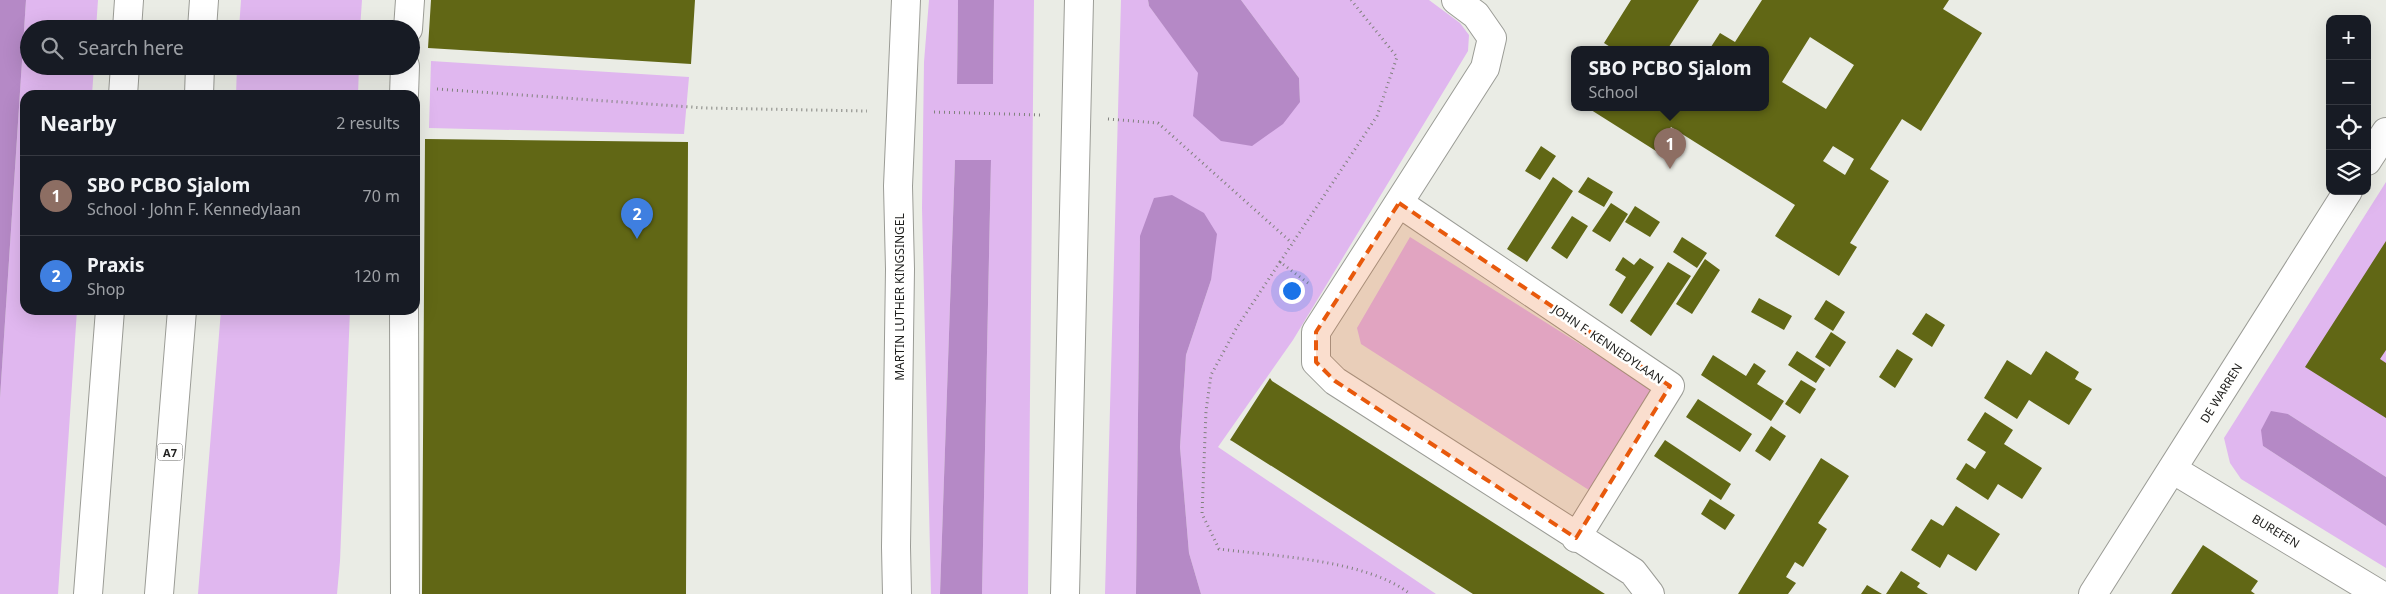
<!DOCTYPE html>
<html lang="en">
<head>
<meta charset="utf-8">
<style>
	body { margin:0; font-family:"Noto Sans",sans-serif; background:#242831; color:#f1f3f6 }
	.controls { position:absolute; right:15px; top:15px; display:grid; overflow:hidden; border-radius:10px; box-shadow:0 5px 20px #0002 }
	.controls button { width:45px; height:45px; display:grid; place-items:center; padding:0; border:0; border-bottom:1px solid #363941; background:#171b24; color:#f1f3f6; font:25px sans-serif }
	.you { position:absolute; left:1291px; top:290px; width:18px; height:18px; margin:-12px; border:4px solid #fff; border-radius:50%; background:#1a73e8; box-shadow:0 0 0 8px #1a73e833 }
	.badge { display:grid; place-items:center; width:32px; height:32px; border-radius:50%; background:#7c3aed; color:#fff; font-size:16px; font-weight:700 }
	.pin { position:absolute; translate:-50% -41px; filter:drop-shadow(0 1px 2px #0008) }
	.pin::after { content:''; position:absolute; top:26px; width:18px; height:15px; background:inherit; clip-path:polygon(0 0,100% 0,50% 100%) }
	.popup { position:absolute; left:1571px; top:46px; width:198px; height:65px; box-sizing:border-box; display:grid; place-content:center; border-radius:10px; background:#171b24; filter:drop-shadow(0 1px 4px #0005); font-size:16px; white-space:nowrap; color:#9ea1a6 }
	.popup b { font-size:19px; color:#f1f3f6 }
	.popup::after { content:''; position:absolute; left:50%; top:100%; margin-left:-10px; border:10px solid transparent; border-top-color:#171b24 }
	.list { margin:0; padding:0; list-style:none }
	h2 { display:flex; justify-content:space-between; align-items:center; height:65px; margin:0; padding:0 20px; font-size:21px }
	h2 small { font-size:16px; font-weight:400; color:#9ea1a6 }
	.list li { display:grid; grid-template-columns:32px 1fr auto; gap:15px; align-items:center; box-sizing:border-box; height:80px; padding:0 20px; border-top:1px solid #363941 }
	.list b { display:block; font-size:19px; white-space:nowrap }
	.list p { margin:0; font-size:16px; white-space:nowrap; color:#9ea1a6 }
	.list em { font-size:16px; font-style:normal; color:#9ea1a6 }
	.icon { flex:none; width:28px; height:28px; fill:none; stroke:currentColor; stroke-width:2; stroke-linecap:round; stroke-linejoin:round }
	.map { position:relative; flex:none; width:2386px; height:594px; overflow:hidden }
	.search { position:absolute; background:#171b24; box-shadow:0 5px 20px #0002; left:20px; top:20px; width:400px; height:55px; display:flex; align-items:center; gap:12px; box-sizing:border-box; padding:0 18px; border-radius:28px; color:#9ea1a6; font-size:19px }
	.panel { position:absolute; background:#171b24; box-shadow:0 5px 20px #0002; left:20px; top:90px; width:400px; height:225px; border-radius:15px }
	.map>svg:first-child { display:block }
</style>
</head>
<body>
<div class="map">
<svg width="2386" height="594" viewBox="0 0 2386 594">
	<rect width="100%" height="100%" fill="#eaece5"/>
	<path fill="#e0b7ef" d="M26,0H98L96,29H29V66H94L92,95H25V310H77L58,594H0V398Z
		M241,0H362L360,29H239Z
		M929,0H958L957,84H993L994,0H1034L1028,594H982L991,160H955L940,594H931L922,208L924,62Z
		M1121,0H1148L1149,6L1199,73L1300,102L1299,78L1241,0H1429L1460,23L1469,35L1468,51L1293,340L1218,447L1436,594H1201L1189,553L1180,447L1186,355L1211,280L1140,236L1136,594H1105Z
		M431,61L689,77L684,134L429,128Z
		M237,66H359L358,95H236Z
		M2386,182V477L2288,414L2263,446L2386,526V568L2241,479L2230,463L2224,438Z
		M1410,237L1653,390L1592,492L1361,344L1357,328Z
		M221,310H350L340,561L337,594H198Z"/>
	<path fill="#b589c6" d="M0,0H26L0,398Z
		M958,0H994L993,84H957Z
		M1148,0H1241L1299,78L1300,102L1283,124L1252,146L1221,141L1193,116L1198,73L1149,6Z
		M955,160H991L982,594H940Z
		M1172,195L1204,213L1217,234L1211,280L1186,355L1180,447L1189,553L1201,594H1136L1140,236L1154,198Z
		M2271,411L2288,414L2386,477V526L2263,446L2261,430Z"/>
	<path fill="#616715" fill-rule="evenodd" d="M431,0H695L691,64L428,48Z
		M1631,0H1699L1667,50H1615L1604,43Z
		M1762,0H1949L1943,9L1982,33L1921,131L1902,119L1870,169L1889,181L1850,243L1857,247L1839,276L1775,236L1795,205L1671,127L1656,151L1588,108H1765V50H1709L1720,33L1735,42ZM1810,37L1854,65L1826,109L1782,82ZM1833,146L1854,159L1845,175L1823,161Z
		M425,139L688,142L686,594H422Z
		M1541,146L1556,156L1540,180L1525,171Z
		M1553,177L1573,191L1527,262L1507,249Z
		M1588,177L1613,192L1604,207L1578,192Z
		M1611,203L1628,214L1610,242L1592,231Z
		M1635,206L1660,222L1650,237L1625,222Z
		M1572,216L1588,226L1567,259L1551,248Z
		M1682,237L1707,253L1697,268L1673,252Z
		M2386,241V350L2380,359L2386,363V418L2305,367Z
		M1623,257L1634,265L1640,258L1654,267L1622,314L1609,305L1626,277L1615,270Z
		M1705,259L1720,270L1692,314L1676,304Z
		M1668,262L1691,276L1651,336L1630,321Z
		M1759,298L1792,316L1784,330L1751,312Z
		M1826,300L1845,312L1833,331L1814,319Z
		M1926,313L1945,325L1932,347L1912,334Z
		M1831,332L1846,342L1830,367L1815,357Z
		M1897,349L1913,359L1895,388L1879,377Z
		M1797,351L1825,369L1816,383L1788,365Z
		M2046,351L2079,372L2075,379L2092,389L2069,425L2029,400L2017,419L1984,398L2007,360L2031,375Z
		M1713,355L1746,376L1754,363L1766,371L1757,384L1784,401L1771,421L1701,375Z
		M1270,378L1272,381L1605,594H1473L1232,441L1230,440Z
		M1801,380L1816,389L1800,414L1785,404Z
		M1698,399L1752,434L1740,452L1686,417Z
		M1985,412L2013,430L2004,444L2042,468L2022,499L1998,484L1988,500L1956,479L1966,463L1975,469L1986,452L1967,440Z
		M1771,426L1786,436L1770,461L1755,451Z
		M1665,440L1731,484L1721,500L1654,456Z
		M1821,458L1849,476L1818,523L1827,529L1803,567L1795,562L1786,577L1796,583L1788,594H1738Z
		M1710,499L1735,515L1725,530L1701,514Z
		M1956,506L2000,534L1976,571L1948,554L1940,568L1911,550L1931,519L1943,526Z
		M2203,545L2258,581L2251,591L2255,594H2171Z
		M1901,571L1920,583L1917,587L1928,594H1886Z
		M1867,585L1882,594H1861Z"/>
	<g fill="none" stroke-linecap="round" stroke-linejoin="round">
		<g stroke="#9b9c96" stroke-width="30">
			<path id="minor" d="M1456,0L1476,15L1492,38L1485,68L1316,332V362L1335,381L1633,572L1650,594
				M408,29L410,0
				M404,95L405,66
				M2367,161L2386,132
				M1399,203L1670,386L1576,538
				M404,310L405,594
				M2172,469L2379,594
				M897,594L896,547L900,269L898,186L906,0
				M1065,594L1079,0
				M2093,594L2348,191"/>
		</g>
		<g stroke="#9b9c96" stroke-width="30">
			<path id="highway" d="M127,29L129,0
				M202,29L204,0
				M123,95L125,66
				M199,95L200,66
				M88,594L110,310
				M159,594L182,310"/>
		</g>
		<path stroke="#80817d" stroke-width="3" stroke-dasharray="1 4" stroke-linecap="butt" d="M437,89L705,108L867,111
			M934,112L1042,115
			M1108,119L1158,123L1292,243
			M1280,262L1237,327L1211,375L1206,411L1202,514L1219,549C1273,556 1368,560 1410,594
			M1308,283L1280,262L1377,116L1397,57L1351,0"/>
		<use href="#minor" stroke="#fff" stroke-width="28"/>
		<use href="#highway" stroke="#fff" stroke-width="28"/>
	</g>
	<path fill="#e8590c" fill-opacity="0.2" stroke="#e8590c" stroke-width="4" stroke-dasharray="10 6" stroke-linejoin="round" d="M1399,203L1670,386L1576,538L1335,381L1316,362V332Z"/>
	<g text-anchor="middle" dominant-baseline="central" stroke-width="5" stroke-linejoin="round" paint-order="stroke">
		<rect fill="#fffffe" stroke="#646463" stroke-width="1" x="157.5" y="443.5" width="25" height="17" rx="4"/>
		<g font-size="11" font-weight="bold" fill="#222220">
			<text x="170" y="452">A7</text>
		</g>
		<g font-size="12" fill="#222220" stroke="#fffffe">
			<text transform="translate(899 297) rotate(-90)">MARTIN LUTHER KINGSINGEL</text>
			<text transform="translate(1608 344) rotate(34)">JOHN F. KENNEDYLAAN</text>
			<text transform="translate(2221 393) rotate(-58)">DE WARREN</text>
			<text transform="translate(2276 531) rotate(31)">BUREFEN</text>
		</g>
	</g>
</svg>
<div class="controls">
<button>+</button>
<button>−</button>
<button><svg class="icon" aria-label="locate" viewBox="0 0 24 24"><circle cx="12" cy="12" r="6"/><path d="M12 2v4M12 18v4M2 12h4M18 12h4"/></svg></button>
<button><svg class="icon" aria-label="layers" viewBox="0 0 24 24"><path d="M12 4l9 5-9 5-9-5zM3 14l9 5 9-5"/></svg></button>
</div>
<div class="you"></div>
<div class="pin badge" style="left:1670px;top:169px;background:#8d6e63">1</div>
<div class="popup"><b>SBO PCBO Sjalom</b>School</div>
<div class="pin badge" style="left:637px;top:239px;background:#3f7fe0">2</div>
<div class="search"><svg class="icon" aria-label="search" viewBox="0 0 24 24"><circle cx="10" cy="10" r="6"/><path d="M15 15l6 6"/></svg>Search here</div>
<section class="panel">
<h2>Nearby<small>2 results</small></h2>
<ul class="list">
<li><span class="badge" style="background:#8d6e63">1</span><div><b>SBO PCBO Sjalom</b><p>School · John F. Kennedylaan</p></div><em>70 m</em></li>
<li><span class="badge" style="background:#3f7fe0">2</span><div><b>Praxis</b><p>Shop</p></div><em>120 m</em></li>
</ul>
</section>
</div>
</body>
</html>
